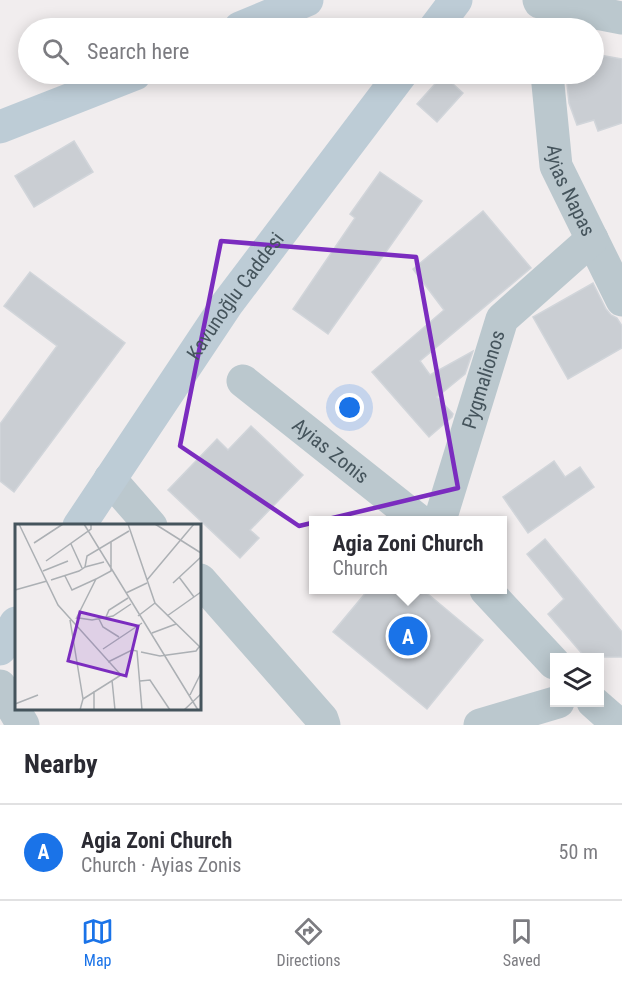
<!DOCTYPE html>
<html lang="en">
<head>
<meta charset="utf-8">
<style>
	body { margin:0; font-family:"Roboto Condensed",sans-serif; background:#f7f7f7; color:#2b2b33 }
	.controls { position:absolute; right:18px; bottom:18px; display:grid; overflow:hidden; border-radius:0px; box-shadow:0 3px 15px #0003 }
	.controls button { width:54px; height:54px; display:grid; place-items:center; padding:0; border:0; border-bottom:2px solid #e1e1e2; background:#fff; color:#2b2b33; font:30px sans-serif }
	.you { position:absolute; left:350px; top:408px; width:21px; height:21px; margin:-15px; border:4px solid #fff; border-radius:50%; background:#1a73e8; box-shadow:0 0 0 9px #1a73e833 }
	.badge { display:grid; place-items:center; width:39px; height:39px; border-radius:50%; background:#1a73e8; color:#fff; font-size:20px; font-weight:700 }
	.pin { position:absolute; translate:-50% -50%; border:3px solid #fff; box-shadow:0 2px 6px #0006 }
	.popup { position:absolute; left:309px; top:516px; width:198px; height:78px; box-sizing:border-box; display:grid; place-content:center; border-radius:0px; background:#fff; filter:drop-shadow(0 2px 4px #0005); font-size:20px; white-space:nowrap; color:#7c7c81 }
	.popup b { font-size:22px; color:#2b2b33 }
	.popup::after { content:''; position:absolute; left:50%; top:100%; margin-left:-12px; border:12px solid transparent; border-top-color:#fff }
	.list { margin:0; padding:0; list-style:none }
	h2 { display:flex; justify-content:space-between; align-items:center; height:78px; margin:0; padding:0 24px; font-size:26px }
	h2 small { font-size:20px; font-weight:400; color:#7c7c81 }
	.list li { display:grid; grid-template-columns:39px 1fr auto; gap:18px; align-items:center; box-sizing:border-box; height:96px; padding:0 24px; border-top:2px solid #e1e1e2 }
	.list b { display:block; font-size:22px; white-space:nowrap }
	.list p { margin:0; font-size:20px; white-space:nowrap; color:#7c7c81 }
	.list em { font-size:20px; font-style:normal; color:#7c7c81 }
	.icon { flex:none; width:33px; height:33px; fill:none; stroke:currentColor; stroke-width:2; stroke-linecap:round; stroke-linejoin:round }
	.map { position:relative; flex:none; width:622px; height:725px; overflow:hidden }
	.search { position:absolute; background:#fff; box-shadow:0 3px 15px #0003; left:18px; right:18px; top:18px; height:66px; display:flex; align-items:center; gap:15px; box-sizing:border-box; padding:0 21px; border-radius:33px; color:#7c7c81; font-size:22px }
	.sheet { height:174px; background:#fff }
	nav { display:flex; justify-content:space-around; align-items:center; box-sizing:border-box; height:84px; border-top:2px solid #e1e1e2; background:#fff; font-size:16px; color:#7c7c81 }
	nav a { display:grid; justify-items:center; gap:3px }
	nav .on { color:#1a73e8 }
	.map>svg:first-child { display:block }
</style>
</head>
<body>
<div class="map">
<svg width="622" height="725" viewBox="0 0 622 725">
	<rect width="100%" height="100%" fill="#f1edee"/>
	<path fill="#caced3" stroke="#d1d5da" stroke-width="1.5" d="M594,54L622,59V123L598,131L594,120L577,125L569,103L566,74H594Z
		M443,75L463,93L437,122L417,104Z
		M74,141L93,172L34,207L15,176Z
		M380,172L422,201L328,334L293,309L355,218L350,214Z
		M483,211L531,268L420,361L430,375L473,351L465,374L437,397L453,414L452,417L429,437L372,372L444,310L413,269Z
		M30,272L125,343L14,492L0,481V424L57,346L4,306Z
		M593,283L606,309L611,315L617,318L622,326V348L568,379L533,317Z
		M251,426L303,475L250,530L259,538L240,558L168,490L217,439L228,450Z
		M554,461L565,477L580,467L594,487L528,533L503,497Z
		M545,539L622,632V657H585L548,614L564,599L527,554Z
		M368,590H423L483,640L427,709L333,632Z"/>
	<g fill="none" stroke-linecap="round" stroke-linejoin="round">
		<g stroke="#bbc8ce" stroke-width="33">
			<path d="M539,0L540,2L622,18"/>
			<path id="s1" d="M547,74L556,166L622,300"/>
			<path id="s2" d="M243,381L418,520"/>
			<path d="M110,479L151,526"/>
			<path id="s3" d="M440,520L502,319L592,239"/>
			<path d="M200,580L322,719L324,725"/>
			<path d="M486,590L554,663"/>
			<path d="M0,686L23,725"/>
			<path d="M593,702L619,725"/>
			<path d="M480,725L558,702"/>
		</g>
		<g stroke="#bdccd6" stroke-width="33">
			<path d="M240,28L307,0"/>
			<path d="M435,28L456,0"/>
			<path d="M0,127L135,74"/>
			<path id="s4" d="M79,526L227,304L401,74"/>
			<path d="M0,649L16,623"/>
		</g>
	</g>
	<path fill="none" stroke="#7b2cbf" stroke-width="4.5" stroke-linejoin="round" d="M221,241L416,257L458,488L299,526L180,446Z"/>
	<g text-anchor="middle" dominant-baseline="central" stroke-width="5" stroke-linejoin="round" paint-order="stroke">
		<g font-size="20" fill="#45545c" stroke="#fff">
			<text stroke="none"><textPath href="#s1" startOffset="120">Ayias Napas</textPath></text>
			<text stroke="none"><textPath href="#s4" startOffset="278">Kavunoğlu Caddesi</textPath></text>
			<text stroke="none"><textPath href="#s3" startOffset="147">Pygmalionos</textPath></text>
			<text stroke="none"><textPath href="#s2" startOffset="112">Ayias Zonis</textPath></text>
		</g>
	</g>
	<g transform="translate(15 524)">
		<rect width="186" height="186" fill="#f1edee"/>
		<path fill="none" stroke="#acb0b4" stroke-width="1.5" d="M4,0L43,81L106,151L68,175M69,0L183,186M113,0L140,79L186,124M140,0L186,29M19,19L48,0M56,20L67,44M31,37L76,5V0M70,43L89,38M28,47L53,37M50,52L57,66L81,55M164,53L179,73M36,56L64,47L70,43L72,32L114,7M132,56L179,0M158,59L186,33M0,66L32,57M111,69L132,59M123,92L140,79M152,92L186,68M91,93L94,86L113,74M64,94L77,96L98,92L116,80M61,95L81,55L96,47V18M84,95L88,103L104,113M55,96L68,175L65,186M137,109L161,100M88,125L127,99M126,128L145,132L181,127L184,123M93,138L117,126L122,127L127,186M97,156L100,186M125,157L135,156L155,186M175,171L186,149M0,180L23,171M79,186V167M169,186L186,170"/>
		<path fill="#7b2cbf" fill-opacity="0.15" stroke="#7b2cbf" stroke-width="3" d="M65,88L123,102L111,152L53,137Z"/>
		<rect width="186" height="186" fill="none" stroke="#45545c" stroke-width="3"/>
	</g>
</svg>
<div class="controls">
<button><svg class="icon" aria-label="layers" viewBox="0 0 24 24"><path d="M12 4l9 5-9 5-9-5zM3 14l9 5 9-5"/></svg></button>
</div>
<div class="you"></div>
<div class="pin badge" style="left:408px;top:636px">A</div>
<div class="popup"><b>Agia Zoni Church</b>Church</div>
<div class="search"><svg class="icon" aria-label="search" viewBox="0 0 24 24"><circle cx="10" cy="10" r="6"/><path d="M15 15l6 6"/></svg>Search here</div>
</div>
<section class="sheet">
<h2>Nearby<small></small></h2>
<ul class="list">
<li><span class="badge">A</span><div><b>Agia Zoni Church</b><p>Church · Ayias Zonis</p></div><em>50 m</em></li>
</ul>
</section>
<nav>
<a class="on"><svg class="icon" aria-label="map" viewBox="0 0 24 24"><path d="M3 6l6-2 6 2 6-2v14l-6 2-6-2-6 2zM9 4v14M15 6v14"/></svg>Map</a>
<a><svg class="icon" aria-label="directions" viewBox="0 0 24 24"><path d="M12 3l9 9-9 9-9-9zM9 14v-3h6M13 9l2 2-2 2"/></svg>Directions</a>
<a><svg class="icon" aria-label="saved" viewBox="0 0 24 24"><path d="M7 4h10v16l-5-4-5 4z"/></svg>Saved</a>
</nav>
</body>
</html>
